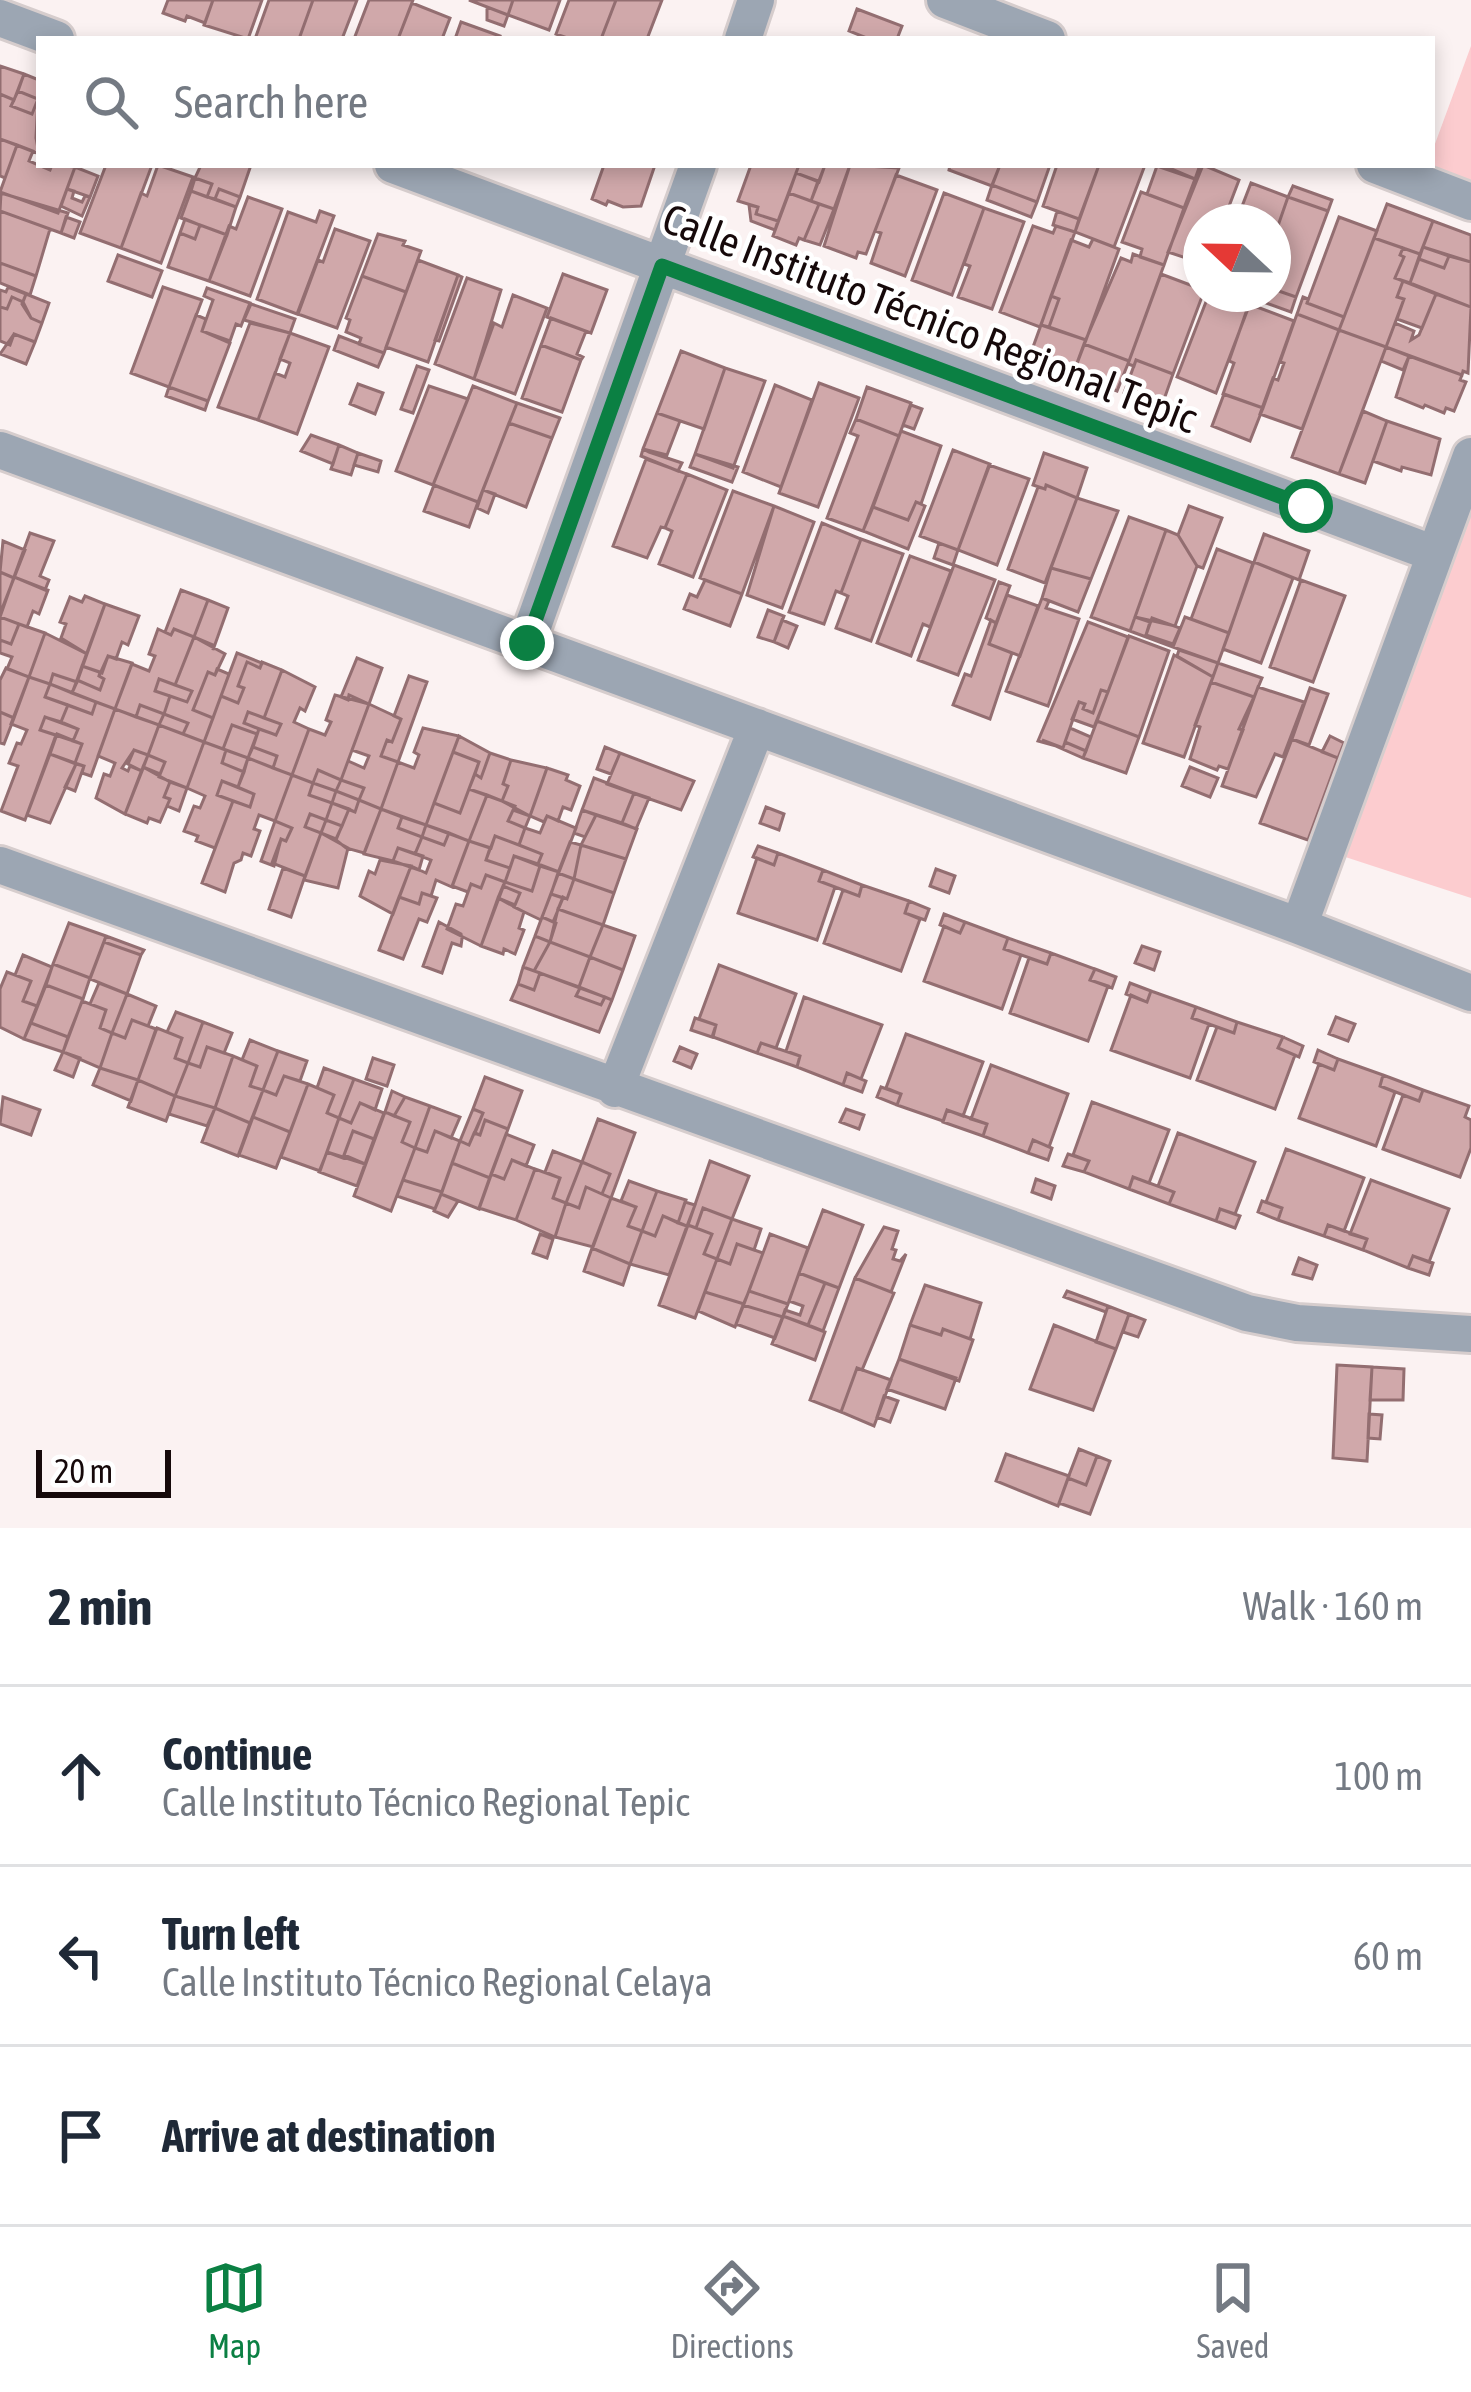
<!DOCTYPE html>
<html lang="en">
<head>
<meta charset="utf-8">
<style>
	body { margin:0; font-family:"Asap Condensed",sans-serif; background:#f2f2f3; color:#1f2937 }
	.compass { position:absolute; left:1183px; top:204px; width:108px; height:108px; border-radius:50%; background:#fff; box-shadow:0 6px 18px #0003; rotate:292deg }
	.scale { position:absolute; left:36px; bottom:30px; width:135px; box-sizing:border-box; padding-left:12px; border:6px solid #16090a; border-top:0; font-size:33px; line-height:42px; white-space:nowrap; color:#16090a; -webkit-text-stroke:9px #fff; paint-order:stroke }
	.stop { position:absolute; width:36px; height:36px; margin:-27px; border:9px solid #0b8043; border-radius:50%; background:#fff }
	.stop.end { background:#0b8043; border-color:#fff; box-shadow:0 3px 12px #0008 }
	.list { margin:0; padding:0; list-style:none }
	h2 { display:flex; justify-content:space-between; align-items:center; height:156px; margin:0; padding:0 48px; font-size:51px }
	h2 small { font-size:39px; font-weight:400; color:#747a83 }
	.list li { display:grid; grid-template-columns:78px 1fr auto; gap:36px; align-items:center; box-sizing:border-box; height:180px; padding:0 48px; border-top:3px solid #e0e1e3 }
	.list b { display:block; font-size:45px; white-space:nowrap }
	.list p { margin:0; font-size:39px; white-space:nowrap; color:#747a83 }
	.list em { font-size:39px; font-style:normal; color:#747a83 }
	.icon { flex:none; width:66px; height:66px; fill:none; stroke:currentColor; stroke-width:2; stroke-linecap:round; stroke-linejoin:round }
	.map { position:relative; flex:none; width:1471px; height:1528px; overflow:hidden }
	.search { position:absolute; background:#fff; box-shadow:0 6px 18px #0003; left:36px; right:36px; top:36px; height:132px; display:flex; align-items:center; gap:30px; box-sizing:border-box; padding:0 42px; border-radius:0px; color:#747a83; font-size:45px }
	.sheet { height:696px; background:#fff }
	nav { display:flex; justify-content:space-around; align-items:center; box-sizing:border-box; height:168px; border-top:3px solid #e0e1e3; background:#fff; font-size:33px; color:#747a83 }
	nav a { display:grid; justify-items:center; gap:6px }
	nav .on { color:#0b8043 }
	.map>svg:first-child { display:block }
</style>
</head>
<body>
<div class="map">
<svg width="1471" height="1528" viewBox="0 0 1471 1528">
	<rect width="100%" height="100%" fill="#fbf2f2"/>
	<path fill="#fccccf" d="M1471,46V196L1422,178L1427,165H1432V152Z
		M1471,476V898L1330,852Z"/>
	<path fill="#d0a8aa" stroke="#936e71" stroke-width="3" d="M168,0H213L205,23L187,16L185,21L163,13Z
		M213,0H262L248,39L204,25Z
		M269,0H313L299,39H255Z
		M313,0H357L342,39H299Z
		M369,0H413L398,39H354Z
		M469,0H513L508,15Z
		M513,0H560L549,30L508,15Z
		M569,0H616L601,39H570L556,34Z
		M616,0H662L647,39H601Z
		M412,3L450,18L442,39H398Z
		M487,7L508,15L504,26L487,20Z
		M857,9L902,26L897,39H869L849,31Z
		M461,22L500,36L499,39H455Z
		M0,66L24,74L14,100L0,94Z
		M24,74L39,80L36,138L39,154L0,139V94L14,100L11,106L32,114L38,99L18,91Z
		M18,91L38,99L32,114L11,106Z
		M0,139L17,145L5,178L0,176Z
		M17,145L33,151L29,161L50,170L52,165L75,167L58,213L0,192Z
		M106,165H152L121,248L80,233Z
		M158,165L193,177L161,263L121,248L141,193L147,196Z
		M201,165H251L240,197L219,189L215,199L207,197L212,184L195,178Z
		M604,165H655L641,206L623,207L608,201L606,205L592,199Z
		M751,165H799L778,221L756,214L758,207L738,201Z
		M799,165H825L819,182L796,173Z
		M825,165H850L834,209L811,201Z
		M850,165L899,168L866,254L858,252L856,258L824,246Z
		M950,165H1000L992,186L949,170Z
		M1000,165H1050L1037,202L992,185Z
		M1057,165H1099L1079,219L1043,206Z
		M1099,165H1145L1114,247L1075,232Z
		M1162,165H1200L1195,179Z
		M1203,165L1239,180L1223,222H1201V263L1168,252Z
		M1157,166L1195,179L1184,208L1147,194Z
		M75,167L98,176L90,197L67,189Z
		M796,173L818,181L811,201L789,193Z
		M896,175L937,190L905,276L871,263L881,233L875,231Z
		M195,178L212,184L207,197L191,191Z
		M1251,183L1288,197L1273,240V222H1236Z
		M992,185L1037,202L1031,217L987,200Z
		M1293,186L1332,200L1328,211L1288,197Z
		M67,189L74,191L72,198L82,202L85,196L90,197L82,216L61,206Z
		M219,189L240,197L236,207L215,199Z
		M191,191L236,207L227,235L181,218Z
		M1141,192L1184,208L1164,265L1140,257L1142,249L1122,242Z
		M1,193L68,213L61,233L0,211Z
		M789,193L819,204L804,240L799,238L796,245L773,236Z
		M944,193L984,208L952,295L912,280Z
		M248,197L282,209L250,296L209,281L229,226L236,229Z
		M1288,197L1328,211L1296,297L1273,289V240Z
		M819,204L834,209L820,245L804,240Z
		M1387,204L1433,221L1420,254L1374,238Z
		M749,205L758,207L756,214L778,221L775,230L751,221Z
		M984,208L1024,222L992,309L958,297L970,266L964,264Z
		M0,211L50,229L36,276L0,263Z
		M320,211L334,216L297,314L257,299L288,212L316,222Z
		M1057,211L1079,219L1075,232L1053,225Z
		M66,217L80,222L74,238L61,233Z
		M1339,217L1377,231L1344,317L1307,303Z
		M185,219L200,225L195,239L180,233Z
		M1433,221L1471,235V262L1423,247Z
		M200,225L227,235L209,281L168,267L180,233L195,239Z
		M1033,226L1053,233L1056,226L1075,232L1040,327L1000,312Z
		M335,229L370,241L337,328L298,314L318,260L323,262Z
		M378,234L405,241L403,245L421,251L406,292L362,276Z
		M1374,238L1403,248L1400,255L1404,257L1395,278L1403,281L1397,297L1404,299L1386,347L1339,330Z
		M1093,239L1119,249L1086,340L1049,327L1059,299L1051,296L1071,240L1089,247Z
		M1423,247L1449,256L1444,268L1419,259Z
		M1403,248L1420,254L1410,283L1395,278L1404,257L1400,255Z
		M768,250L780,254L777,262L809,274L808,277L764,262Z
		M1133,254L1164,265L1129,361L1084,344L1121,258L1131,262Z
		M118,255L162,271L152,297L108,281Z
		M1449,256L1471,262V307L1410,283L1419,259L1444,268Z
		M418,260L458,275L428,362L386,347Z
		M0,263L36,276L30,295L0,283Z
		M563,274L607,290L591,333L547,317Z
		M1161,274L1201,289L1203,294L1173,374L1136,360L1134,366L1128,364Z
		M458,275L462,277L439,341L435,340Z
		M362,276L406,292L384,353L359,344L361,338L346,332L350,320L346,318Z
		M467,278L501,290L474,379L435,364Z
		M1403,281L1436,294L1422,328L1397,319L1404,299L1397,297Z
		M8,287L26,294L23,302L12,297L7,309L0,307V290L6,292Z
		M163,287L202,300L169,387L131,373Z
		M207,288L250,303L241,326L236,324L230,341L202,331L213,300L204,296Z
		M1273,289L1296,297L1291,312L1252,298L1253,294H1273Z
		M26,294L49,303L42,323L31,318L22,304Z
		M1209,294L1252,298L1216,393L1177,377Z
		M1436,294L1471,307L1468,373L1463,371L1462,375L1386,347L1395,323L1414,331L1411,340L1419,335Z
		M513,295L547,308L515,394L474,379L494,323L502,327Z
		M1051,296L1059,299L1049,327L1041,325Z
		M12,297L23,302L31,318L42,323L35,342L14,334L10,345L0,341V307L7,309Z
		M1303,297L1308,299L1307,303L1344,317L1339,330L1297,314Z
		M251,304L295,319L290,333L244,320Z
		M1249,304L1294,321L1263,408L1223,394L1234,363L1229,361Z
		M1297,314L1339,330L1302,429L1260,414L1273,378L1278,380L1284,363L1280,362Z
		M196,315L206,319L202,331L230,343L208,401L169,387Z
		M551,318L586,331L577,354L583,357L581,360L541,345Z
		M250,323L290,333L258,420L218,407Z
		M1041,325L1086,340L1073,374L1029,358Z
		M1339,330L1386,347L1339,474L1292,457Z
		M290,333L329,347L297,434L258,420L275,373L285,377L290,363L280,359Z
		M14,334L35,342L26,364L0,354Z
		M339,336L384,353L378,367L334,350Z
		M1084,344L1129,361L1117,391L1073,374Z
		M541,345L581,360L562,412L522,398Z
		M1386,347L1409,356L1403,370L1381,361Z
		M681,351L725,368L704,429L657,413Z
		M1409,356L1462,375L1460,380L1466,382L1454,411L1446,408L1444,413L1425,405L1423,408L1396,397Z
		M1136,360L1173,374L1161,408L1124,393Z
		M417,366L429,370L413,413L401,409Z
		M725,368L765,381L733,468L695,454Z
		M819,383L859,398L818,507L779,493Z
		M358,384L383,393L375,414L350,404Z
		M775,385L812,400L781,487L743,472Z
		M429,386L468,399L433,485L396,471Z
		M473,386L517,403L478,502L433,485Z
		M169,387L208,401L205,410L166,396Z
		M867,387L911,403L899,436L856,419Z
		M1224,394L1263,408L1250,441L1212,426Z
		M517,403L560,418L552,438L509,423Z
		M911,405L922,409L914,429L903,425Z
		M1363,411L1387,421L1365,483L1339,474Z
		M657,413L680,421L667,455L643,449Z
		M856,419L899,436L863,531L827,518L858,436L850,433Z
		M1387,421L1440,439L1431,475L1402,467L1401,471L1373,461Z
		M509,423L552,438L526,507L483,490Z
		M901,431L941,446L921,504L916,502L908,520L873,507Z
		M311,435L339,445L333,464L301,451Z
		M339,445L358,453L351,475L331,469Z
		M643,449L649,452L682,463L678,471L641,456Z
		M953,450L990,464L958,550L920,536Z
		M358,453L381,461L378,472L354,465Z
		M1044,453L1087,468L1077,498L1046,485L1045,489L1033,485Z
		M695,454L738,467L732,482L690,467Z
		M646,459L687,474L665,528L661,527L647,558L613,546Z
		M989,465L1029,479L997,565L958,550Z
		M687,474L727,490L693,577L659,564L672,531L665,528Z
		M434,485L478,502L469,527L424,511Z
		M1046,485L1077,498L1045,583L1008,569L1038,487L1045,489Z
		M483,490L495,494L488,513L477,508Z
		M733,491L774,506L742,594L700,578Z
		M1077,498L1118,511L1091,579L1051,568Z
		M916,502L925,506L908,549L863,531L873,507L908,520Z
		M774,506L814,522L782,608L747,595Z
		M1189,506L1222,518L1203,568L1197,566L1178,535Z
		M1129,517L1166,530L1130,631L1091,617Z
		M822,523L861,539L841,593L836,591L824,624L789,612Z
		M1166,530L1178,535L1197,566L1175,626L1135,617Z
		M30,533L54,541L40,576L49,580L45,590L14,577Z
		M1264,534L1309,551L1299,580L1254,562Z
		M861,539L903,554L871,641L836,628L848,596L841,593Z
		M3,541L25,550L14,578L0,572Z
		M939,543L958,550L953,565L934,558Z
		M1217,549L1253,563L1229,633L1191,619Z
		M910,556L951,571L930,627L923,624L911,656L877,643Z
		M1254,562L1293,578L1261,663L1223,649Z
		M954,565L995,580L958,675L918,660Z
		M1051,568L1091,579L1078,612L1042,598Z
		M0,572L14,578L0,614Z
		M14,577L48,590L39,614L33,611L27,627L0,617Z
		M705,580L742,594L730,626L684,609L690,594L697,597Z
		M1301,580L1345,596L1313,682L1270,667Z
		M999,582L1010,586L996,623L986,618Z
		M181,590L208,600L194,637L174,629L171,635L165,632Z
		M1007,595L1038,606L1020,656L989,644Z
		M85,596L105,604L87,654L61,638L66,624L60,622L70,597L82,602Z
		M1042,598L1049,601L1046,608L1079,619L1048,706L1006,691Z
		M208,600L228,608L213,650V645L194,637Z
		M105,604L139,616L128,645L122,642L116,659L108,656L102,673L82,666Z
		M768,610L784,616L774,642L758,637Z
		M0,617L19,624L11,644L0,640Z
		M1135,617L1150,622L1146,635L1173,647L1130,631Z
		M1185,617L1229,633L1218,663L1173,647Z
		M1152,618L1180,628L1173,644L1146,635Z
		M782,620L797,626L788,648L774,642Z
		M991,620L996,623L989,644L1012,653L990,719L953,705L965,674L971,676Z
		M1088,622L1128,637L1108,692L1101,690L1093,713L1083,709L1085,704L1079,702L1063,748L1038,741Z
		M19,624L45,633L29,677L7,669L12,657L0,653V640L11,644Z
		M158,629L171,635L174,629L194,637L175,685L159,679L155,691L170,696L164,714L140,705L136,717L115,709L132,664L149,671L155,656L149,654Z
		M45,633L87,654L77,682L53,674L50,684L29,677Z
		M1129,636L1169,651L1139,737L1097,721Z
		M194,637L225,654L215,675L208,672L193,710L213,718L204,742L183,734L188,723L164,714L170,696L187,702L192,691L175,685Z
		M1179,650L1218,663L1213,677L1177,656Z
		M237,653L262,663L260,668L247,662L238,686L244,688L238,703L221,696Z
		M1174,655L1213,677L1184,757L1143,743Z
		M108,656L132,663L115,709L72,693L77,680L100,690L104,679L99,676Z
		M357,658L382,668L369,704L349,695L348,700L341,697Z
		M247,662L260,668L262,662L282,670L264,718L248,712L244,723L259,729L257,734L232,725L223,749L204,742L221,696L238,703L244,688L238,686Z
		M1218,663L1262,678L1254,697L1211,682Z
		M82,666L100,672L99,676L104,679L100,690L77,680Z
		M6,668L29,677L14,718L0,712V680Z
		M217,669L229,674L213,718L193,710L208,672L215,675Z
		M282,670L315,687L305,711L300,708L294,722L309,729L292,775L273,768L277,756L253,747L259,729L276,735L281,724L264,718Z
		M53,674L77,682L72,693L50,684Z
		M409,676L427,682L398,762L381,756L387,740L392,742L401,719L394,716Z
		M29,677L50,684L45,697L68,705L61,722L45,717L40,730L56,735L25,820L1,811L18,766L9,763L17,743L21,744L27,730L11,724Z
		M159,679L192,691L187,702L155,691Z
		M1211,682L1254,697L1239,729L1243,730L1228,769L1219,766L1217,770L1190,759L1200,727L1195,725Z
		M50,684L96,702L92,714L45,697Z
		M1258,687L1304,702L1283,757L1275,754L1256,797L1222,786Z
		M1310,688L1328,694L1309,745L1292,739Z
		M1101,690L1108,692L1094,727L1072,719L1079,702L1085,704L1083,709L1093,713Z
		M335,695L369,704L341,780L318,770L313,783L292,775L309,729L325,735L331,722L326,720Z
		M96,702L115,709L91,776L82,773L84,766L75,763L82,744L73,741L78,729L61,722L68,705L92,714Z
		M369,704L401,719L392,742L387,740L381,756L398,762L381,809L359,800L364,788L341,780L348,761L364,768L369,756L352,750Z
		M140,705L164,714L159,725L136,717Z
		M115,709L159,725L148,755L134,750L122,768L128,771L130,766L142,771L125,814L96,798L104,774L110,776L115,763L98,756Z
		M0,712L14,718L4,744L0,743Z
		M248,712L281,724L276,735L244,723Z
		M164,714L188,723L183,734L159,725Z
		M45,717L78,729L73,741L40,730Z
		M1097,721L1139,737L1126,773L1083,758Z
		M159,725L204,742L187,788L159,777L165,762L148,755Z
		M232,725L257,734L248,758L223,749Z
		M423,728L459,736L426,825L381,809L398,762L414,768L419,755L414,752Z
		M1070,728L1091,737L1086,751L1065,742Z
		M57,734L82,744L75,763L50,754Z
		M459,736L490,753L481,778L475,774L479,762L453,752Z
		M1330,736L1344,743L1338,758L1322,752Z
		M1292,739L1338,758L1308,840L1260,823Z
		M1042,740L1063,748L1065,742L1086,751L1083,758Z
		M204,742L226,750L222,763L244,772L238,787L222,781L217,795L233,801L215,848L196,841L198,836L184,831L194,806L200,808L205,796L187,788Z
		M253,747L277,756L273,768L248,758Z
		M605,747L620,753L611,774L597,769Z
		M134,750L148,755L142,771L128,764Z
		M226,750L248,758L244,772L222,763Z
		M453,752L479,762L460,813L434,803Z
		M490,753L511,760L503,784L508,786L502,801L469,789L475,774L481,778Z
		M620,753L694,781L681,810L607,784Z
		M50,754L76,764L50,823L27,815Z
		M148,755L165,762L160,774L143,767Z
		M248,758L292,775L275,821L259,815L254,829L260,831L251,856L243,853L241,860L234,863L225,892L202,883L233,801L250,807L254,794L238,787Z
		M511,760L547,768L530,816L502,801L508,786L503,784Z
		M76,764L84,766L75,791L65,787Z
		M143,767L170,782L164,797L170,799L160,822L149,818L147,823L125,814Z
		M1190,767L1218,778L1210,797L1182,786Z
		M547,768L568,775L566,780L580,786L571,810L563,807L558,821L547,816L544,822L530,816Z
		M318,770L341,780L336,791L313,783Z
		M292,775L313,783L309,795L332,803L326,820L310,814L305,827L321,833L305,876L272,863L281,839L286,841L292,828L275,821Z
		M594,778L634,793L622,823L582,810Z
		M341,780L364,788L359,800L336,791Z
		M222,781L254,794L250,807L217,795Z
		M170,782L187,788L179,811L167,806L170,799L164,797Z
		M313,783L336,791L332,803L309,795Z
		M469,789L487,795L469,841L426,825L434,803L460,813Z
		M336,791L359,800L355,812L332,803Z
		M634,793L649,798L636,829L622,823Z
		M487,795L515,806L508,821L525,828L519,845L495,836L491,848L469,841Z
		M359,800L381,809L364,853L346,848L336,840L349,809L355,812Z
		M332,803L349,809L342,826L326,820Z
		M766,807L784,814L779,830L760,823Z
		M381,809L402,817L398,828L422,837L415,854L398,848L393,861L364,854Z
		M513,810L530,816L525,828L508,821Z
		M582,810L596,815L585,837L574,833Z
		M310,814L326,820L321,833L305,827Z
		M596,815L637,829L626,859L581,845Z
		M547,816L576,828L559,872L538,864L542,854L519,845L525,828L540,833Z
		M402,817L426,825L422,837L398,828Z
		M326,820L342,826L336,839L321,833Z
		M275,821L292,828L286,841L281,839L274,866L261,861Z
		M426,825L449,833L444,845L422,837Z
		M321,833L348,848L338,888L304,880Z
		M449,833L469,841L452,887L436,880L431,896L422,893L419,904L399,897L411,866L426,873L431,860L415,854L422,837L444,845Z
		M495,836L542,854L538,864L514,856L510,868L486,860Z
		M469,841L490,848L486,860L510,868L505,882L486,875L481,888L471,884L468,892L452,886Z
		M570,842L581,845L574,879L558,873Z
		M581,845L626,859L614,893L574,879Z
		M758,846L778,853L774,865L753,857Z
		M398,848L423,856L419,870L393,861Z
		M778,853L823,870L819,881L835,887L817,940L738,913L757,858L774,865Z
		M514,856L540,866L532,891L505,882Z
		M380,860L411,866L393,914L360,896L369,871L375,874Z
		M540,866L559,872L541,920L514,907L520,893L503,886L505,882L532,891Z
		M283,868L305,876L291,917L269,909Z
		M936,869L955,876L949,893L930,886Z
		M823,870L862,885L859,896L819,881Z
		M558,873L574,879L567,899L551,894Z
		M486,875L505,882L481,946L447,929L456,904L463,906L471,884L481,888Z
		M574,879L614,893L603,925L558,909L563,897L567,899Z
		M862,885L909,901L905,913L920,919L901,971L824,943L843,890L859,896Z
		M503,886L520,893L515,905L498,898Z
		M422,893L437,898L427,922L419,919L403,959L379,950L399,897L419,904Z
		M551,894L563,898L553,922L542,917Z
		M498,898L524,912L519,928L524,930L515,954L504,949L503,954L481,946Z
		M909,901L929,909L925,920L905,913Z
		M558,909L603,925L590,957L550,942Z
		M944,914L965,922L960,933L940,925Z
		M542,917L556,923L550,942L535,936Z
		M439,922L461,934L462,939L461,946L452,943L442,973L423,966Z
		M965,922L1008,938L1004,949L1021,955L1002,1009L924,981L944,926L960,933Z
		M69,923L106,936L90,978L53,964Z
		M603,925L635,936L623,970L590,957Z
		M106,936L144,950L141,955L104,942Z
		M535,936L550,942L534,971L523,967Z
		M1008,938L1051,953L1047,964L1004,949Z
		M104,942L141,955L127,994L90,979Z
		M550,942L590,957L579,987L534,971Z
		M1142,946L1160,952L1154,970L1135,963Z
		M1051,953L1095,969L1090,980L1108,986L1088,1041L1010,1013L1029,958L1047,964Z
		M23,955L52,967L37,1006L23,1001L31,981L15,975Z
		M590,957L623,970L612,1000L579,987Z
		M53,964L90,978L83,999L46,985Z
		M719,965L796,994L776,1048L761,1043L757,1053L713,1037L716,1025L699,1019Z
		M523,967L540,973L534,990L518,984Z
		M1095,969L1116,977L1112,988L1090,980Z
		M7,972L31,981L23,1001L37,1006L24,1039L0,1027V989Z
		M540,973L580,988L576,996L601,1005L605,997L612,1000L599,1032L511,1000L518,984L534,990Z
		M99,983L127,994L112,1033L100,1028L106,1010L90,1004Z
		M1130,983L1151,991L1147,1002L1126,994Z
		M46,985L83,999L68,1037L31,1023Z
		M580,988L605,997L601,1005L576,996Z
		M1151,991L1196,1007L1192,1018L1209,1024L1190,1078L1111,1050L1131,995L1147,1002Z
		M127,994L156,1006L148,1026L132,1020L125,1038L112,1033Z
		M804,997L882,1025L861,1079L847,1073L843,1085L797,1067L800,1056L786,1051Z
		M82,1001L106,1010L100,1028L112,1033L100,1068L63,1052Z
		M1196,1007L1237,1022L1234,1033L1192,1018Z
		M176,1012L203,1022L188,1063L175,1058L182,1038L167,1032Z
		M1336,1017L1355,1024L1348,1041L1329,1034Z
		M695,1018L716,1025L712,1037L691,1030Z
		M132,1020L156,1029L138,1080L100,1068L112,1033L125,1038Z
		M203,1022L232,1033L224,1053L207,1047L200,1067L188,1063Z
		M1237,1022L1283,1037L1278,1048L1295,1055L1275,1109L1197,1080L1217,1027L1234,1033Z
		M31,1023L68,1037L63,1052L24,1039Z
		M157,1028L182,1038L175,1058L188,1063L175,1096L138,1080Z
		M906,1034L983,1062L963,1116L947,1110L943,1121L897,1105L901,1094L886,1088Z
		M1283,1037L1303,1046L1299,1057L1278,1048Z
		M250,1040L278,1051L263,1090L250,1086L257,1066L242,1060Z
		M761,1043L800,1056L797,1067L757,1053Z
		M207,1047L233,1056L215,1108L175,1096L188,1063L200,1067Z
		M680,1047L697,1054L691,1068L674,1061Z
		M1318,1050L1338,1059L1334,1070L1314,1062Z
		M278,1051L307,1061L300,1081L284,1076L276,1095L263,1090Z
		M63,1052L80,1058L73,1077L55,1070Z
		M233,1056L257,1066L250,1086L263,1090L250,1123L215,1108Z
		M373,1058L394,1065L387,1086L366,1079Z
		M1338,1059L1383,1075L1380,1086L1395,1092L1376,1146L1299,1118L1319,1064L1334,1070Z
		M991,1065L1068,1094L1049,1147L1033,1140L1028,1153L983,1136L987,1124L971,1119Z
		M100,1068L138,1080L131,1101L93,1085Z
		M324,1068L354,1079L339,1118L327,1113L334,1095L317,1088Z
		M847,1073L866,1081L862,1092L843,1085Z
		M1383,1075L1423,1090L1419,1101L1380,1086Z
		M284,1076L308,1084L290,1132L253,1117L263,1090L276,1095Z
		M485,1077L522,1091L508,1129L485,1120L480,1135L475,1133L483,1113L473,1109Z
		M354,1079L382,1089L375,1110L360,1103L351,1123L339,1118Z
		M138,1080L175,1096L166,1121L128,1107Z
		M308,1084L334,1095L327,1113L339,1118L320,1171L281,1157Z
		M881,1087L901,1094L897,1105L877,1097Z
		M1423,1090L1469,1106L1465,1117L1471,1120V1148L1460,1177L1383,1149L1403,1095L1419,1101Z
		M392,1091L405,1097L394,1116L385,1112Z
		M175,1096L215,1108L207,1126L169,1114Z
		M3,1097L40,1110L31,1135L0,1124Z
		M405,1097L430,1106L415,1148L402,1142L410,1122L394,1116Z
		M1092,1102L1169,1130L1149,1183L1133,1177L1129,1189L1084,1172L1089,1161L1073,1155Z
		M360,1103L384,1113L374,1139L353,1131L343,1158L327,1152L339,1118L351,1123Z
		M430,1106L460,1117L451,1138L435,1131L427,1152L415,1148Z
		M215,1108L250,1123L238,1156L202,1142Z
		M473,1109L483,1113L469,1145L460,1141Z
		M846,1109L864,1115L859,1129L840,1122Z
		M947,1110L987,1124L983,1136L943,1122Z
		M385,1112L410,1122L402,1142L415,1148L391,1211L354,1196Z
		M253,1117L290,1132L276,1168L239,1155Z
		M598,1119L635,1133L611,1198L602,1194L610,1174L582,1162Z
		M485,1120L508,1129L490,1178L452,1163L460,1141L469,1145L474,1133L480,1135Z
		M353,1131L374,1139L365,1164L344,1155Z
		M435,1131L460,1141L442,1192L403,1180L415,1148L427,1152Z
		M1178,1133L1255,1162L1235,1214L1220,1209L1216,1221L1169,1204L1174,1192L1158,1186Z
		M506,1134L534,1145L526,1166L512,1160L504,1179L491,1174Z
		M1033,1140L1052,1148L1048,1160L1028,1153Z
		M1286,1149L1364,1178L1344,1231L1328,1225L1324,1236L1278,1220L1282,1208L1266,1202Z
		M553,1151L582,1162L566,1203L553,1198L560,1178L545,1172Z
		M327,1152L365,1164L357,1186L319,1172Z
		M1068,1154L1089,1161L1084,1172L1063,1166Z
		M512,1160L535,1169L516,1220L479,1208L491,1174L504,1179Z
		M710,1161L749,1176L732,1219L703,1208L696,1228L688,1225Z
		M582,1162L610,1174L602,1194L586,1187L579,1208L566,1203Z
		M452,1163L490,1178L479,1209L441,1194Z
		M535,1169L560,1178L553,1198L566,1203L555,1237L516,1220Z
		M1133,1177L1174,1192L1169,1204L1129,1189Z
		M1036,1179L1055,1186L1051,1199L1032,1192Z
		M403,1180L442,1192L435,1209L397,1196Z
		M1371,1180L1449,1209L1429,1262L1413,1256L1408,1268L1363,1250L1367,1239L1350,1234Z
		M629,1181L657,1191L642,1231L628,1226L636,1207L621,1201Z
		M586,1187L611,1198L593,1247L555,1237L566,1203L579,1208Z
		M657,1191L686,1200L678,1223L663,1216L655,1236L642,1231Z
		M441,1194L458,1201L448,1217L434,1211Z
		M611,1198L636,1207L628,1226L642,1231L630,1264L592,1248Z
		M1262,1201L1282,1208L1278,1220L1258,1212Z
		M685,1202L695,1205L687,1226L678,1223Z
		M703,1208L732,1219L717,1259L704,1254L712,1234L696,1228Z
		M1220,1209L1240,1216L1235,1228L1216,1221Z
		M823,1210L863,1225L839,1288L799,1273Z
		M663,1216L687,1226L669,1275L630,1264L642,1231L655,1236Z
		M732,1219L761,1229L754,1250L737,1244L730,1264L717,1259Z
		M688,1225L712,1234L704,1254L717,1259L695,1318L659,1305Z
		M1328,1225L1367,1239L1363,1250L1324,1236Z
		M884,1227L898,1231L892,1249L896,1250L893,1259L900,1261L906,1254L891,1292L855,1278Z
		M540,1234L553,1239L547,1258L533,1253Z
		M770,1234L808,1248L788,1304L749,1291Z
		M737,1244L763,1253L744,1304L705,1292L717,1259L730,1264Z
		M592,1248L630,1264L623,1285L584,1271Z
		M1413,1256L1433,1263L1429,1275L1408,1268Z
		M1299,1258L1317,1265L1312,1279L1293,1274Z
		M799,1273L825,1283L808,1325L783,1316L785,1310L800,1315L803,1306L789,1301Z
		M855,1278L894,1293L862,1370L857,1368L841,1412L810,1400Z
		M825,1283L839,1288L823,1331L808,1325Z
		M925,1285L981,1303L970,1339L943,1329L941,1335L910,1325Z
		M749,1291L788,1304L783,1317L743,1305Z
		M1067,1291L1108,1306L1106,1312L1064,1297Z
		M705,1292L744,1304L735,1327L698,1311Z
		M743,1305L783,1317L775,1338L736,1324Z
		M1108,1306L1129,1314L1116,1349L1096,1342Z
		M1129,1314L1145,1320L1138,1337L1123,1332Z
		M783,1316L825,1332L815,1360L772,1344Z
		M910,1325L941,1335L943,1329L973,1340L959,1381L899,1359Z
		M1054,1325L1116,1349L1093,1410L1030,1389Z
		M899,1359L956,1378L945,1409L887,1389Z
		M1337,1365L1372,1367L1367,1461L1333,1458Z
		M1372,1367L1404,1369L1403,1400H1370Z
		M857,1368L891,1380L874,1426L841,1412Z
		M884,1396L898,1401L890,1422L877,1417Z
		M1369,1414L1382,1415L1380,1439L1368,1438Z
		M1079,1449L1097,1456L1086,1485L1068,1478Z
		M1006,1454L1069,1476L1058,1506L996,1481Z
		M1097,1456L1110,1461L1090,1514L1059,1503L1068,1478L1086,1485Z"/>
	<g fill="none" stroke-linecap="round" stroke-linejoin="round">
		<g stroke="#d6cdcd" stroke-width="42">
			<path id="minor" d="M945,0L1047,39
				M0,18L56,39
				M743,39L756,0
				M393,165L1435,554
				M1375,165L1471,202
				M0,450L1299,926L1471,993
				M527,643L698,165
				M0,865L1247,1313L1297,1323L1471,1334
				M1299,926L1471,456
				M615,1089L757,727"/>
		</g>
		<use href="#minor" stroke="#9ca6b3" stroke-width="36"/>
	</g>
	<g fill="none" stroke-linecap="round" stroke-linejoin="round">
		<path stroke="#0b8043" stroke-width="15" d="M527,643L662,266L1306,506"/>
	</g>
	<g text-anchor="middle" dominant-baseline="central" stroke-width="9" stroke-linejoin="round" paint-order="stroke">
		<g font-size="42" fill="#16090a" stroke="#fff">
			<text transform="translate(930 318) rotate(21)">Calle Instituto Técnico Regional Tepic</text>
		</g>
	</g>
</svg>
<svg class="compass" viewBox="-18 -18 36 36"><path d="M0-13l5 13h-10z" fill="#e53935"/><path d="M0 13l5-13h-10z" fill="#747a83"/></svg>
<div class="scale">20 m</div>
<div class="stop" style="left:1306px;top:506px"></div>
<div class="stop end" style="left:527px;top:643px"></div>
<div class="search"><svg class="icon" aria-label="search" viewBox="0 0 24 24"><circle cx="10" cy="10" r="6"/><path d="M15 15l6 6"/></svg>Search here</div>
</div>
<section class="sheet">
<h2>2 min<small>Walk · 160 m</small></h2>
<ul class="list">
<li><svg class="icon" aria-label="ahead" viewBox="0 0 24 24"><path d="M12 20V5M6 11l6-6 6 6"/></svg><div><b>Continue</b><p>Calle Instituto Técnico Regional Tepic</p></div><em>100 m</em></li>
<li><svg class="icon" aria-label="left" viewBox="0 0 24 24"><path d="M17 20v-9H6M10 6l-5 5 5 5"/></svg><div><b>Turn left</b><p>Calle Instituto Técnico Regional Celaya</p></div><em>60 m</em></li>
<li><svg class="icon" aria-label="arrive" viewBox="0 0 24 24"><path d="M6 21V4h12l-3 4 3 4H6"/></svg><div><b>Arrive at destination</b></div></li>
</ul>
</section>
<nav>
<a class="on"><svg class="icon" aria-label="map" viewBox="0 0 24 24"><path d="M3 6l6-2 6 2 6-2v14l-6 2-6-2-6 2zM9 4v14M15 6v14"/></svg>Map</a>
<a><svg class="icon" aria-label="directions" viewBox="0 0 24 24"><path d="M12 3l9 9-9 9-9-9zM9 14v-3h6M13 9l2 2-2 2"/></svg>Directions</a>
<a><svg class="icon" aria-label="saved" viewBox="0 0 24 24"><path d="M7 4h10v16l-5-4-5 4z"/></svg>Saved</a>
</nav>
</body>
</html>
